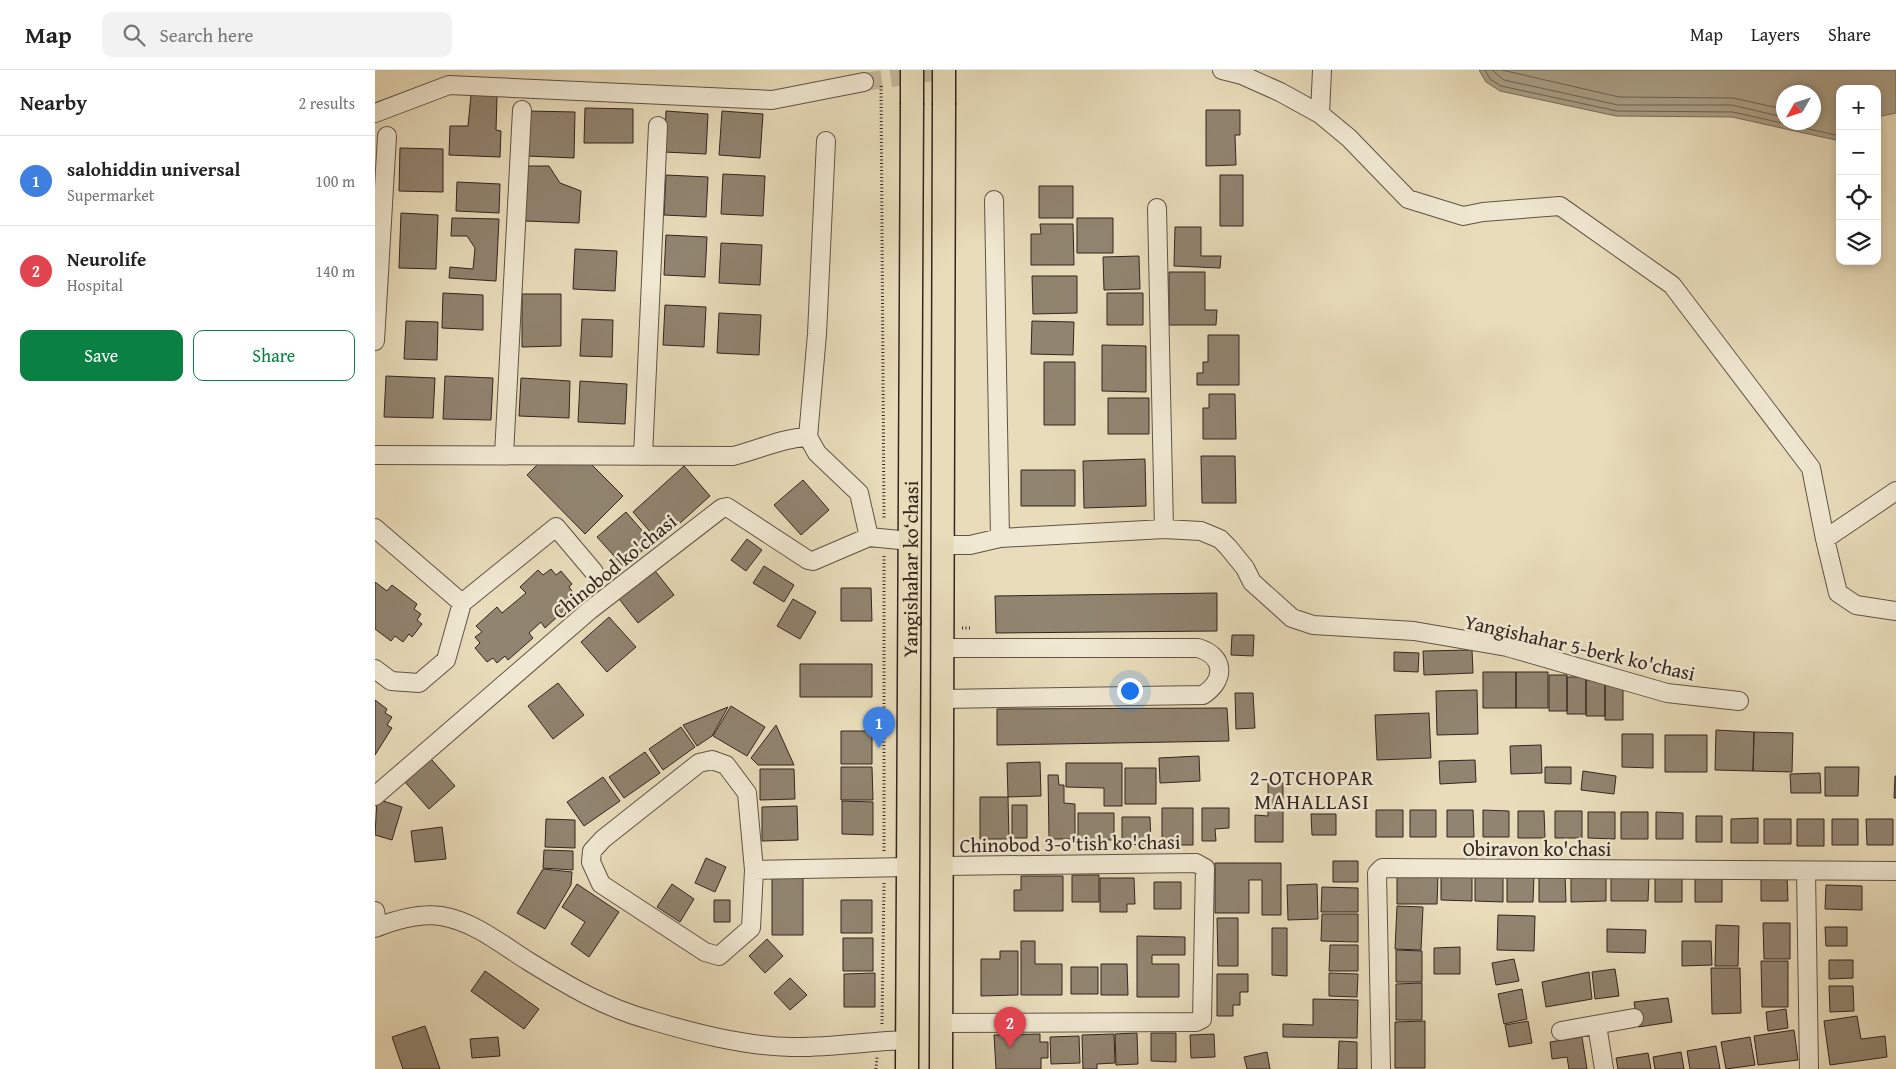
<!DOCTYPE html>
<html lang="en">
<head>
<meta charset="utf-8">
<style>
	body { margin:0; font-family:"Gentium Book Plus",serif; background:#f2f2f2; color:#222 }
	.controls { position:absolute; right:15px; top:15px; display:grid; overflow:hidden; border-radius:10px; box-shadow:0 2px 8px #0003 }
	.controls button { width:45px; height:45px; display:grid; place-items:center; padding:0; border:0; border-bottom:1px solid #e0e0e0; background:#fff; color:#222; font:25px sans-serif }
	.compass { position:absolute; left:1401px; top:15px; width:45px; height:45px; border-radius:50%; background:#fff; box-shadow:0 2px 8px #0003; rotate:231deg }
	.you { position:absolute; left:754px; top:620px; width:18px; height:18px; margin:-12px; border:4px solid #fff; border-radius:50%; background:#1a73e8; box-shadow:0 0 0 8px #1a73e833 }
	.badge { display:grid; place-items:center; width:32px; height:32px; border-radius:50%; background:#0b8043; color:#fff; font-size:16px; font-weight:700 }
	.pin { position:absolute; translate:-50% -41px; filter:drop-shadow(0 1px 2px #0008) }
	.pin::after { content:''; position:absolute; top:26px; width:18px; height:15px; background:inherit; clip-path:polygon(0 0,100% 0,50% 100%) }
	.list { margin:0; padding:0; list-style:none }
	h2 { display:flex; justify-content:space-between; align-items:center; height:65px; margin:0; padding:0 20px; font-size:21px }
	h2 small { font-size:16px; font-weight:400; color:#767676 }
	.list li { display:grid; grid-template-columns:32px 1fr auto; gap:15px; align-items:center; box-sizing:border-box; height:90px; padding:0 20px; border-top:1px solid #e0e0e0 }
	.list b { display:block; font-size:19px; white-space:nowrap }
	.list p { margin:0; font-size:16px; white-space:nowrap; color:#767676 }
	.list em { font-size:16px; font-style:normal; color:#767676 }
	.actions { display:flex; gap:10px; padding:15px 20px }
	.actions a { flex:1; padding:11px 0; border:1px solid #0b8043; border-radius:10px; text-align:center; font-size:18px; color:#0b8043 }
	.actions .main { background:#0b8043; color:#fff }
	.icon { flex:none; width:28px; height:28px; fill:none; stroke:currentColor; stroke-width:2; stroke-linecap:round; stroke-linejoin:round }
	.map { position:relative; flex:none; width:1521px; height:999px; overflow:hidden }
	header { display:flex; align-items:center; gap:30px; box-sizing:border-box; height:70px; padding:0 25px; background:#fff; border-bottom:1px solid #e0e0e0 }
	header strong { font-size:24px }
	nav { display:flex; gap:28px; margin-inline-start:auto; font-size:18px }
	.search { width:350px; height:45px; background:#f2f2f2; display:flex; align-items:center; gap:12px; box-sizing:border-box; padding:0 18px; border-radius:10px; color:#767676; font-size:19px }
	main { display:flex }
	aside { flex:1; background:#fff }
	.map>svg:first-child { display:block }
</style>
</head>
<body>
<header>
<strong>Map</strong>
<div class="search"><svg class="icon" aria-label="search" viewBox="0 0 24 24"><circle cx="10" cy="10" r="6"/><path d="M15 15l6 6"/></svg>Search here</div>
<nav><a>Map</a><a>Layers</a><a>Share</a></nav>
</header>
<main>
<aside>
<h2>Nearby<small>2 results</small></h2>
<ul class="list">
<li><span class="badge" style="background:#3f7fe0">1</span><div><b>salohiddin universal</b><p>Supermarket</p></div><em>100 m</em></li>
<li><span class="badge" style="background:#e0444e">2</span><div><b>Neurolife</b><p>Hospital</p></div><em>140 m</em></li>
</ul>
<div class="actions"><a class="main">Save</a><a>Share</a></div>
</aside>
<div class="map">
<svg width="1521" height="999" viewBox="0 0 1521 999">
	<rect width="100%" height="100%" fill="#e8dcba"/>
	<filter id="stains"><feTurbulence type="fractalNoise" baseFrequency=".004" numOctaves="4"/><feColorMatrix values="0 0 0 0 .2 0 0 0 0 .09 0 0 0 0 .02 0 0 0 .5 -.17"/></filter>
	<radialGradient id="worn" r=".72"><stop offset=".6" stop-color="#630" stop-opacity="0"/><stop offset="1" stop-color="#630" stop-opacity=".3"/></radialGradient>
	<path fill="#aa9e85" stroke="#7a6e5c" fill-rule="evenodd" d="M1104,0H1521V43L1502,47V19H1465V71L1357,47L1241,46L1125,21L1111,12ZM1408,22H1438V52H1408Z"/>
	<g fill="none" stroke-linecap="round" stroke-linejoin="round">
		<path stroke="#6e6252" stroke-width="1" d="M1110,0L1115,9L1126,16L1242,41L1358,42L1465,66
			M1117,0L1129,10L1243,35H1357L1408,47
			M1127,0L1244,27L1358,28L1408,39"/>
	</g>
	<path fill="#918470" stroke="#33251f" d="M96,25L122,26L121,60L126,61L125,87L74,85L75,56H93Z
		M210,38L258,39V73H209Z
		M831,40H865V65H860L861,95L831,96Z
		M153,41L200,42L199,88L152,86Z
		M291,41L333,44L331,84L289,82Z
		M347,41L388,44L385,88L344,85Z
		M25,78L68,79V122L24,121Z
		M152,96H174L185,113L206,121L204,153L150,151Z
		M348,104L390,106L388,146L346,144Z
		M291,105L333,107L331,147L289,145Z
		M845,105H868V156H845Z
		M82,112L125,114L124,143L81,141Z
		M664,116H698V148H664Z
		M26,143L63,145L61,199L24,198Z
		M77,148L124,149L121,211L74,208L75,197L98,199L100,178L92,166H76Z
		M702,148H738V183H702Z
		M665,154H698L699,195H656V164H666Z
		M800,157H826V186H846L845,198L799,196Z
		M291,165L332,167L330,207L289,205Z
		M346,173L387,175L385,215L344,213Z
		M200,179L242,181L240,221L198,219Z
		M764,186L765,219L729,220L728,187Z
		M794,202H830V240H842L841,255H794Z
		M657,206H702V243L658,244Z
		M68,223L108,225V260L67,258Z
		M732,223H768V255H732Z
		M147,224H186V276L147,277Z
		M290,235L331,237L329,277L288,275Z
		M344,243L386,245L384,285L342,283Z
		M207,249L238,250L237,287L205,286Z
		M31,251L63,252L62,290L29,289Z
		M657,251L699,252L698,285L656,284Z
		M833,265H864V315H822V303H828V292H833Z
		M727,275L771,276V322L727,321Z
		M669,292H700V355H669Z
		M11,306L60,308L58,348L9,347Z
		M70,306L118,308L116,350L68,349Z
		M146,308L195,311L194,348L144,346Z
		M205,311L252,314L250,354L203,352Z
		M834,324H860L861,369H828V338H834Z
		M733,328H774V364H733Z
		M826,386H860L861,433H827Z
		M770,389L771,436L709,438L708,391Z
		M164,393L216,394L248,426L210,464L152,405Z
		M309,396L335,426L284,472L258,442Z
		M646,400H700V436H646Z
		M428,410L454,440L426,465L399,435Z
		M251,442L277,472L249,497L222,467Z
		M372,469L387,480L371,501L356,490Z
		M389,496L419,515L409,532L378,513Z
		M277,497L299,525L263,553L241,525Z
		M176,499L181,505L186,501L197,514L194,517L199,524L192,530L196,534L170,558L166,552L154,563L158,568L133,590L130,586L122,593L118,588L112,592L100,578L105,573L100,567L107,562L101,556L122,537L127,543L151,523L145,517L163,500L168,505Z
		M0,512L12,521L17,515L42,534L39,539L46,544L42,550L47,554L37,567L34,564L28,572L20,566L16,571L0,559Z
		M466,518H496L497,551H466Z
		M842,523V561L621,563L620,526Z
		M418,529L441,542L425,569L402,556Z
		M234,547L261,577L232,602L206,572Z
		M857,565H879L878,586L856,585Z
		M1097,580L1098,603L1049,605L1048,581Z
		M1019,582L1044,583L1043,602L1019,601Z
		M425,594H497V627H425Z
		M1108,602H1141V638H1108Z
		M1141,602H1173V638H1141Z
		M1174,605H1192V641H1174Z
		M1192,607H1211V644H1192Z
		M1211,610H1230V646H1211Z
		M183,613L209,645L178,669L153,636Z
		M1248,614V650H1230V615Z
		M1102,620L1103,664L1062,665L1061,621Z
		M860,623H878L880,658L861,659Z
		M0,630L12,639L10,643L17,647L12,655L17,658L0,685Z
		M356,636L390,657L372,686L338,666Z
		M353,637L337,666L322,676L308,655Z
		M852,638L854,671L622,675V639Z
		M1054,643L1056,688L1002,690L1000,645Z
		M401,655L419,695H383L376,688Z
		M306,657L320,677L288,700L274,679Z
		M1341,660L1379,662L1378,701L1340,700Z
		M466,661H497V694H466Z
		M1379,662L1418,663L1417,702L1378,701Z
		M1247,664H1278V698L1247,697Z
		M1290,665H1332V702H1290Z
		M1166,675L1167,703L1136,704L1135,676Z
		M270,682L285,703L249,728L234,707Z
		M824,686L825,711L785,713L784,688Z
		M56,689L80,716L54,739L30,712Z
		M1100,690L1101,712L1065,714L1064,691Z
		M665,692L666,726L633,727L632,693Z
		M691,693H747V736H729V718L691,717Z
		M466,697H497L498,730H466Z
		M1170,697H1196V714L1170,713Z
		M1450,697H1484L1483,726H1450Z
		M750,698H781V734H750Z
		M385,699H419L420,729L385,730Z
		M1208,701L1241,706L1239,724L1206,720Z
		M1445,703L1446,723H1416L1415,704Z
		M673,705H683L684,715H689V733L700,734V769H674Z
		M1520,706H1521V728H1519Z
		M228,707L245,731L209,756L192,732Z
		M893,713H908V772H880V745L893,746Z
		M605,727H633L634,769H605Z
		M2,729L27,737L17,770L0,765Z
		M467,731L498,732V765L467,764Z
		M637,735H652V768H637Z
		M422,736L423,770L387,771V737Z
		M787,738H818V775H787Z
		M827,738H854V758L840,759L841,771H827Z
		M1001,740H1028V767H1001Z
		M1035,740H1061V767H1035Z
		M1072,740H1098L1099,767H1072Z
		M1108,740L1134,741V767H1108Z
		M1143,741H1169L1170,768H1143Z
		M1180,741H1207V768H1180Z
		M1213,742H1240V769L1213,768Z
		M1246,742H1273V769H1246Z
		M1281,742L1308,743V769H1281Z
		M703,743H739V770H703Z
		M936,744H961V765H937Z
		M1321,746H1347V772H1321Z
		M747,747H775L776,774L747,775Z
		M1383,748V773H1356V749Z
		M171,749L200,750V778L170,777Z
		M1389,749H1416V774H1389Z
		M1422,749H1449V776H1422Z
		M1457,749H1483V775H1457Z
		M1491,749H1518V775H1492Z
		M67,757L71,789L40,792L36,761Z
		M169,780L198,781V800L168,798Z
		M331,788L351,797L340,822L320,813Z
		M958,791H983V812H958Z
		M840,793H906V845H887V810H874V843H840Z
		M168,799L197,802L196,815L170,859L142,843Z
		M397,803H428V865H397Z
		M697,805H724V832H697Z
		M1022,805H1063L1062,834H1022Z
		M1066,805H1097V831L1066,830Z
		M1100,805L1128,806V832L1100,831Z
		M1132,805H1159L1158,832H1132Z
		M1164,805H1190L1191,832H1164Z
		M1280,805H1307V832H1280Z
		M1320,805H1347V832H1320Z
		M1386,805H1412L1413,831H1386Z
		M646,806H688V841H639V820H646Z
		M1196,806H1231V831L1196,832Z
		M1236,806H1274L1273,831H1236Z
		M725,808H759L760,834H752V842H725Z
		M779,812H806V839H779Z
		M202,814L244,842L214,887L196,874L210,852L187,837Z
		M297,814L319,829L305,852L282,837Z
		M942,814L943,849L913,850L912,815Z
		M1451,815L1487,816V840L1450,839Z
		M947,817L983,818V842H946Z
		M339,830H355V852H339Z
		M466,830H497V863H466Z
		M1022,836L1048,837L1046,880L1020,879Z
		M947,844H983V872L946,871Z
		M1123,845L1160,846L1159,881L1122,880Z
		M842,848H863V896H843Z
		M1388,853H1415V889H1389Z
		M1341,855L1364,856L1363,896H1340Z
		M1450,857H1472V876H1451Z
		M897,858H912V906L897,905Z
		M1232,859L1271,860L1270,883L1232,882Z
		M762,866L810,867V885H777V894H804V927H762Z
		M468,868H498V901H468Z
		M392,869L408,886L390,903L374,886Z
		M646,871H660V894H687V925H646Z
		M1307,871H1336L1337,895L1307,896Z
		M955,875H983V901H954Z
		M1085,877V904H1059V878Z
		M1021,880L1047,881V912H1021Z
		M625,881H643V925L606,926V889H625Z
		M1139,889L1144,911L1121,915L1117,893Z
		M1454,890H1478V908L1454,909Z
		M1386,891H1413V937H1387Z
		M726,894H752L753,925H726Z
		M696,897H723V924H696Z
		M1336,898H1365L1366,943L1337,944Z
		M1240,899L1244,926L1220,929L1217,902Z
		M110,901L164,939L149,959L96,921Z
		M1214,902L1217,929L1171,937L1167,912Z
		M500,903V937H469V904Z
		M954,903L983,904L982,927L954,926Z
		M842,904H873V922H865V935H858V946H842Z
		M415,908L432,925L415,940L399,923Z
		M1047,913V950H1021V914Z
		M1454,916H1478L1479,941L1455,942Z
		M1147,919L1152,949L1129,954L1123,924Z
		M1293,928L1297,952L1263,957L1259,932Z
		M938,929L983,930L982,968L908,967V954L938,955Z
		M1411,939L1413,958L1393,961L1391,942Z
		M1482,946L1486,969L1510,966L1512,987L1455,995L1449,951Z
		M1050,951V998H1020V952Z
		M1153,951L1157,973L1134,977L1130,955Z
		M50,956L65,999H28L17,967Z
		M1419,960L1423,990L1383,995L1379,966Z
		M762,963L763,994L741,995L740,964Z
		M776,963H801V992L776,991Z
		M665,964V972H673V988H666V999H621L619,965Z
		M739,964L740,993L722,994V999H708L707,965Z
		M839,964L840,987L816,988L815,965Z
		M704,966L705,993L676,994L675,967Z
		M123,967L125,986L97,988L95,969Z
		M1207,967L1212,999H1194L1192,987L1177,989L1175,972Z
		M1375,967L1380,995L1351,999L1346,972Z
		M964,971L982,972V999H963Z
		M1341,976L1345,999H1315L1312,981Z
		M892,982L895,999H872L869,987Z
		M1306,982L1309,999H1280L1278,987Z
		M1273,983L1276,999H1243L1241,988Z"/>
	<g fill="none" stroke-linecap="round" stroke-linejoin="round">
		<path stroke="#c4b79b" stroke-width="18" stroke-dasharray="18 9" stroke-linecap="butt" d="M489,12L572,0"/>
		<g stroke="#605346" stroke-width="20">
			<path id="minor" d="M847,0L867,5L905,22L945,44L974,68L1033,129L1088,146L1108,142L1185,136L1297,215L1436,398L1450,469L1463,523L1481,535L1521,541
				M0,43L74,15L397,30L489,12
				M945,44L947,0
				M619,130L625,468
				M782,138L789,459
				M0,271L12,66
				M433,367L442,264L451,71
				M0,385L358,386C384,380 406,368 433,367L442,383L484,423L494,467
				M129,385L147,40
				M268,386L283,56
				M0,458L87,533L181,457L219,502
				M1450,469L1521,421
				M568,475H595L625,468L789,459L826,461L845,469L853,477L870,498L877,512L917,548L938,555L1039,561L1132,577L1292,623L1364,631
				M0,599L16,611L44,613L71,590L87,533
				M567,629L828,625C851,610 850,586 823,578H568
				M0,726L215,540L347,438L352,437L433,490L438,491L494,467L535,471
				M379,800L372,723L351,695L337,690L324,693L228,769L217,781L216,792L226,814L330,882L344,886L376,858L379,800L533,797
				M1431,801L1434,999
				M0,841L3,857
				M0,858C20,850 45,843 66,846C98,851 126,874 153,891C192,915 230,938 275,950C319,963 369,976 416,977C455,978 494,971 533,970
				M566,953L821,952L827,949L830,798L821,793L567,796
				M1222,955L1229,999
				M1186,961L1259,948
				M1006,999L1002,803L1007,798L1521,801"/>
		</g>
		<g stroke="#33251f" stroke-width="25">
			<g id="major">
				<path id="s1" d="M532,999L537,35"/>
				<path d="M566,999L569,35"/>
			</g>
		</g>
		<path stroke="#33251f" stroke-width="3" stroke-dasharray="1 2.5" stroke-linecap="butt" d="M506,16L509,449
			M509,486V782
			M587,558H596
			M507,954L509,813
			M501,999L502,987"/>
		<use href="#minor" stroke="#f0e8d2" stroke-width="18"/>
		<use href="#major" stroke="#e8dcba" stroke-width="22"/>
		<g stroke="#33251f" stroke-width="25" stroke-linecap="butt">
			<path id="major-bridge" d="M537,0V35
				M569,0V35"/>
		</g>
		<use href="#major-bridge" stroke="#e8dcba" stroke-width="22"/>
	</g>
	<g text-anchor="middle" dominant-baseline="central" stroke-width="5" stroke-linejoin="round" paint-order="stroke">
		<g font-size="20" fill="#33251f" stroke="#f0e8d2">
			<text transform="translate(239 496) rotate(-39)">Chinobod ko'chasi</text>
			<text stroke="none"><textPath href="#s1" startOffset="500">Yangishahar ko‘chasi</textPath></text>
			<text transform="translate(1205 577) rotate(13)">Yangishahar 5-berk ko'chasi</text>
			<text transform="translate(695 773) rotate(-1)">Chinobod 3-o'tish ko'chasi</text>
			<text x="1162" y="778">Obiravon ko'chasi</text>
		</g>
		<g font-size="21" letter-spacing="1" fill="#33251f" stroke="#f0e8d2">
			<text x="937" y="707">2-OTCHOPAR<tspan x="937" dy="24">MAHALLASI</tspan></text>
		</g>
	</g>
	<rect width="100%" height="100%" filter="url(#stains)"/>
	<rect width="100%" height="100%" fill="url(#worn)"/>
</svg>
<div class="controls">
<button>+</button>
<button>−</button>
<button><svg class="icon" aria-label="locate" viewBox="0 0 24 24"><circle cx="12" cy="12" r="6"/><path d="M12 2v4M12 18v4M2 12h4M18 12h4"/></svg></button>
<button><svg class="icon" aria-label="layers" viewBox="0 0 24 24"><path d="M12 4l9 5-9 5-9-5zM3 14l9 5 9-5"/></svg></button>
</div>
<svg class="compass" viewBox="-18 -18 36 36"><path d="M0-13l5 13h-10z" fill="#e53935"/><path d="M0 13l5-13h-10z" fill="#767676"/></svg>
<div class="you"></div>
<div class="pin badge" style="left:504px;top:678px;background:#3f7fe0">1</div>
<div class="pin badge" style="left:635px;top:978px;background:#e0444e">2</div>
</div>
</main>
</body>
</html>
